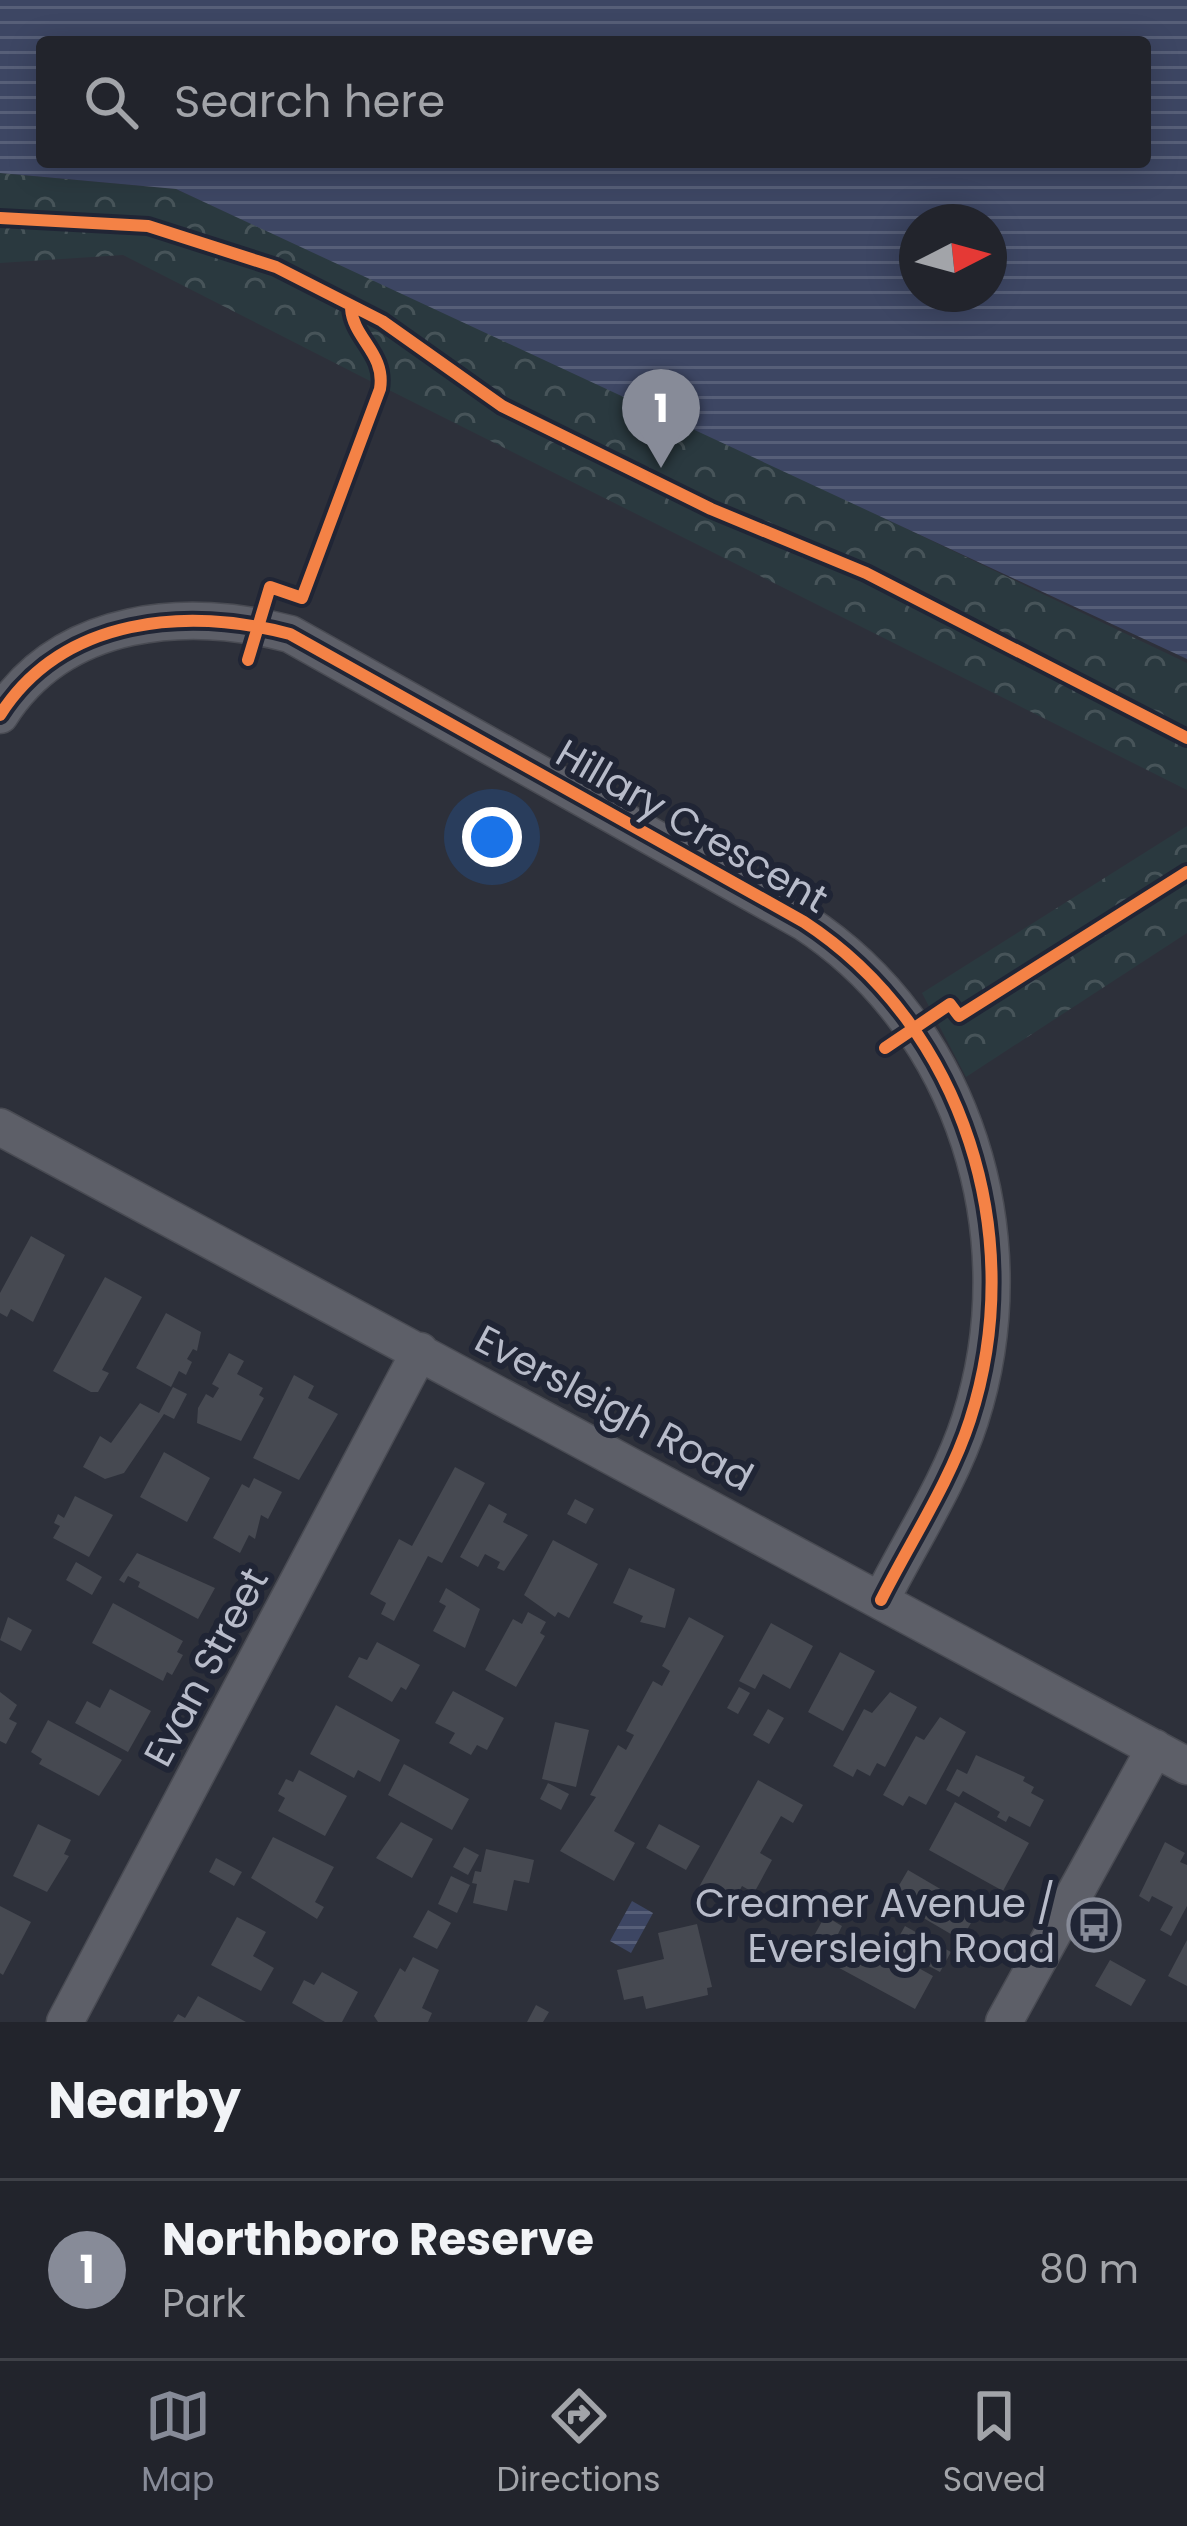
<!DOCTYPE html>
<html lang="en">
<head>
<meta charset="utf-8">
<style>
	body { margin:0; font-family:Poppins,sans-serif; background:#2a2c34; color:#f1f3f6 }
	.compass { position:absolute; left:899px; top:204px; width:108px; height:108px; border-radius:50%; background:#22242c; box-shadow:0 6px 30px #0003; rotate:84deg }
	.you { position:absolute; left:492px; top:837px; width:42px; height:42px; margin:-30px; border:9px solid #fff; border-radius:50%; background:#1a73e8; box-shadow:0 0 0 18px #1a73e833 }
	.badge { display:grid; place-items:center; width:78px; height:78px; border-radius:50%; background:#878b98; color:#fff; font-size:39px; font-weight:700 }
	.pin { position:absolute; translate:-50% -99px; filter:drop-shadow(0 3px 6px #0008) }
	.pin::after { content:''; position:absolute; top:63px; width:42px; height:36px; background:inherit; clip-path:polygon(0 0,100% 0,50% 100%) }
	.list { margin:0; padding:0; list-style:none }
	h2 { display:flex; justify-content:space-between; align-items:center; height:156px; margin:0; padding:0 48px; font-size:51px }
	h2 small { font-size:39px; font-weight:400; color:#a2a4a9 }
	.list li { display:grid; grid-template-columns:78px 1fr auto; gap:36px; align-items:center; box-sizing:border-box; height:180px; padding:0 48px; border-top:3px solid #3f4148 }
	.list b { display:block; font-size:45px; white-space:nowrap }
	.list p { margin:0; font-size:39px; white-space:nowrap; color:#a2a4a9 }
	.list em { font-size:39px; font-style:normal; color:#a2a4a9 }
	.icon { flex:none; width:66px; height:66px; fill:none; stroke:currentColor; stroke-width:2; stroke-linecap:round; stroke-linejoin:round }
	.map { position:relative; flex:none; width:1187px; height:2022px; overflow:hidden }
	.search { position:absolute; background:#22242c; box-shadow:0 6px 30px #0003; left:36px; right:36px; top:36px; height:132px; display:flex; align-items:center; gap:30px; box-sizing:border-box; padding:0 42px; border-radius:12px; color:#a2a4a9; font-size:45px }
	.sheet { height:336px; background:#22242c }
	nav { display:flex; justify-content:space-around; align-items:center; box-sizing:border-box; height:168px; border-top:3px solid #3f4148; background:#22242c; font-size:33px; color:#a2a4a9 }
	nav a { display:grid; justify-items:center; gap:6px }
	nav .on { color:#878b98 }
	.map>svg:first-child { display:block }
</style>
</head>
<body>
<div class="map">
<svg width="1187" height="2022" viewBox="0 0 1187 2022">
	<defs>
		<pattern id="forest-crowns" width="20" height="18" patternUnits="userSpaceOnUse" patternTransform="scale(3)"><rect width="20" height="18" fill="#2a393f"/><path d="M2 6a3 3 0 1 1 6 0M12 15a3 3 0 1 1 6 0" fill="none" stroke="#475459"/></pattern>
		<pattern id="water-rules" width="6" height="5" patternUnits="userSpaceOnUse" patternTransform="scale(3)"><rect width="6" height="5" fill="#3d4663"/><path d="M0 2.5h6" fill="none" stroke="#575f78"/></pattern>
	</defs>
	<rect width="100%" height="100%" fill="#2d303a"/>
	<path fill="url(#forest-crowns)" d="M0,173L176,189L692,426L1187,663V790L389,390L310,594L296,589L374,383L123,255L0,263Z
		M1187,826V933L966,1077L922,993Z"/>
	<path fill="url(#water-rules)" fill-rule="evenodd" d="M0,0H1187V659L176,189L0,173ZM1145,42V162H42V42ZM989,222V294H917V222Z
		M632,1901L653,1913L631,1953L610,1941Z"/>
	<path fill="#464951" d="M31,1236L65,1255L33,1322L11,1309L7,1317L0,1313V1293Z
		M105,1277L142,1297L102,1370L109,1373L98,1392H91L53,1371Z
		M166,1313L201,1332L197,1351L193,1349L187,1359L192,1362L186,1375L179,1371L171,1387L136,1368Z
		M229,1353L244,1361L237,1374L263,1388L259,1395L264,1398L241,1441L197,1423L198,1408L206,1394L213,1398L219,1388L212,1384Z
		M294,1375L314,1386L308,1398L338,1414L299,1480L253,1458Z
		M173,1387L187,1394L174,1419L164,1414L124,1473L105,1479L83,1467L100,1436L111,1443L140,1403L159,1413Z
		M164,1452L210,1478L187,1522L140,1497Z
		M455,1467L485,1483L442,1563L428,1556L394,1621L381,1614L386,1603L370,1594L399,1539L412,1546Z
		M254,1478L282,1492L268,1519L261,1515L255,1539L249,1535L240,1553L213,1538L242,1484L249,1488Z
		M75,1496L113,1515L89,1557L53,1538L60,1526L54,1523L58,1514L64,1518Z
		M575,1499L594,1509L586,1524L567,1514Z
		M489,1504L507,1514L503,1522L528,1535L504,1571L497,1568L500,1562L485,1554L478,1567L460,1557Z
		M553,1540L598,1564L569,1618L558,1612L555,1617L524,1595Z
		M137,1553L215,1588L198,1619L138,1587L140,1582L128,1576L124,1583L119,1580Z
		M76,1562L102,1577L92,1595L66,1580Z
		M629,1568L675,1589L665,1628L640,1622L643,1616L613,1603Z
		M446,1588L480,1609L465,1648L433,1631L446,1606L439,1602Z
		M113,1603L183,1641L177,1652L183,1655L172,1675L167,1672L163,1681L92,1643Z
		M528,1612L546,1622L540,1633L545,1636L516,1687L485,1670L513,1619L522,1624Z
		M8,1617L32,1630L21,1651L0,1640Z
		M689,1617L724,1636L614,1831L635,1843L614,1881L560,1851L596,1797L590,1795L618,1745L626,1750L634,1735L626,1731L653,1681L662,1686L670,1671L662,1666Z
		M771,1623L813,1646L790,1689L763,1674L755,1689L739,1681Z
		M377,1642L420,1665L406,1690L401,1687L392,1702L348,1677L359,1657L367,1660Z
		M840,1652L875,1671L843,1731L808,1712Z
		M739,1687L750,1693L738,1714L727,1708Z
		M110,1689L151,1711L128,1752L75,1723L87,1701L100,1708Z
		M453,1691L504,1718L487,1750L477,1745L471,1755L449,1743L455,1733L435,1723Z
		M0,1692L17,1705L9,1719L17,1723L6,1744L0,1741Z
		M890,1692L917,1707L885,1767L877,1763L870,1776L857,1769L853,1777L833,1766L864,1709L872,1713Z
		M336,1705L400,1740L380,1782L358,1770L354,1778L310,1754Z
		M768,1709L784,1718L769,1744L753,1735Z
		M940,1717L966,1732L926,1805L909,1796L903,1806L883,1795L916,1736L924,1740Z
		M48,1720L122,1760L99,1796L39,1764L42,1759L31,1752Z
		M555,1722L589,1730L576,1787L542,1779Z
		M976,1755L1025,1777L1023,1781L1034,1787L1031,1793L1044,1800L1030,1827L1009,1816L1006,1822L997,1817L1000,1812L963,1791L959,1797L946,1790L957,1769L967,1774Z
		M404,1764L469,1799L452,1830L388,1795Z
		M299,1770L347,1796L325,1836L278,1811L285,1798L278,1794L286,1779L293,1782Z
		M758,1780L803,1805L793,1823L781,1816L760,1853L772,1860L754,1893L742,1886L732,1905L699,1887Z
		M548,1783L569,1794L561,1810L540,1799Z
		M955,1802L1029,1843L1003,1891L929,1850Z
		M401,1822L433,1839L412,1878L376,1858Z
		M38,1824L71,1840L64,1854L69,1856L47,1892L13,1876Z
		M659,1824L700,1846L686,1870L646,1848Z
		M273,1837L334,1867L315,1902L324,1907L317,1919L251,1878Z
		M1165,1842L1185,1853L1180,1862L1187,1865V1906L1171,1936L1160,1930L1173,1907L1152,1896L1149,1902L1139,1896Z
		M464,1847L479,1855L468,1875L453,1867Z
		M486,1849L534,1860L529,1883L514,1880L507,1911L473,1903L477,1884L472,1883L475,1871L481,1872Z
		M216,1858L242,1872L234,1886L209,1872Z
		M908,1870L978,1911L961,1940L891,1899Z
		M451,1876L470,1885L457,1913L438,1904Z
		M0,1906L31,1922L3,1975L0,1973Z
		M428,1910L451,1923L437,1949L413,1937Z
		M825,1916L842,1926L838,1934L846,1939L850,1930L933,1976L915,2009L806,1950Z
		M237,1917L266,1932L253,1956L274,1968L261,1991L211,1965Z
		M697,1924L712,1987L707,1988L708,1995L646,2009L643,1996L624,2000L617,1970L664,1959L658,1933Z
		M905,1926L951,1952L940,1972L893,1947Z
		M1187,1940V1986L1168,1976Z
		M413,1957L439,1970L422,2008L432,2013L428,2022H378L374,2016L400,1968L405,1972Z
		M1110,1960L1146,1980L1131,2006L1095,1986Z
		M322,1972L358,1992L342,2022H325L292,2003L304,1980L314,1985Z
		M198,1996L246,2022H173L178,2014L185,2018Z
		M536,2005L549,2012L543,2022H527Z"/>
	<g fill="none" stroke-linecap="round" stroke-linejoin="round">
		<g stroke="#494b53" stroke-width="39">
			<path id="minor" d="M0,715C63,616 188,607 290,634L804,922C965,1027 1029,1238 970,1420C950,1482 910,1542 881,1600
				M0,1127L1187,1766
				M65,2022L420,1351
				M1004,2022L1155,1748"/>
		</g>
		<use href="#minor" stroke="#5d5f68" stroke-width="36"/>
		<g stroke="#202535" stroke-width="20">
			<path id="cycleway" d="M0,218L148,226L276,267L382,321L502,406L711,509L866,573L1187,738
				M248,660L270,587L302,598L380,389C386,353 353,339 351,308
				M0,715C63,616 188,607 290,634L804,922C965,1027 1029,1238 970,1420C950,1482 910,1542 881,1600
				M885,1048L950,1004L959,1016L1187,872"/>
		</g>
		<use href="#cycleway" stroke="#f48246" stroke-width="12"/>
	</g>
	<defs>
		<g id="bus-ring" transform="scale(2.7)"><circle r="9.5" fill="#202535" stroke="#878b98" stroke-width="1.5"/><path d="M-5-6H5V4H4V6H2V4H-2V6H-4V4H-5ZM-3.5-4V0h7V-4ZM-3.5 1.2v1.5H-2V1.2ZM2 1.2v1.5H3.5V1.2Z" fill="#878b98"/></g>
	</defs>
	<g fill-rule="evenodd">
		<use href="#bus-ring" x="1094" y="1925"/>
	</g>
	<g text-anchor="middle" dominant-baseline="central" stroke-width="12" stroke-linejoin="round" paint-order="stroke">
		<g font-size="39" fill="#b8bcca" stroke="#202535">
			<text transform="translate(692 826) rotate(30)">Hillary Crescent</text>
			<text transform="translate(614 1408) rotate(28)">Eversleigh Road</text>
			<text transform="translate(206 1667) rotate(-62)">Evan Street</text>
		</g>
		<g font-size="39" fill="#b8bcca" stroke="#202535" text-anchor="end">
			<text x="1055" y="1903">Creamer Avenue /<tspan x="1055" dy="45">Eversleigh Road</tspan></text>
		</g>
	</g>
</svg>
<svg class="compass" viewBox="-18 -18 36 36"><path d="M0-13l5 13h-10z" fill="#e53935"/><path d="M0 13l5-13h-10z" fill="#a2a4a9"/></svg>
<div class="you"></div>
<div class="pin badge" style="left:661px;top:468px">1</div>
<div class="search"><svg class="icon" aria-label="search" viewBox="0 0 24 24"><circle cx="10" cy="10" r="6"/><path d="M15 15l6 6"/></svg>Search here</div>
</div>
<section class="sheet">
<h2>Nearby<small></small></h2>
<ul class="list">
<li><span class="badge">1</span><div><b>Northboro Reserve</b><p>Park</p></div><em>80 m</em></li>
</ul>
</section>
<nav>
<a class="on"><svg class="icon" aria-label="map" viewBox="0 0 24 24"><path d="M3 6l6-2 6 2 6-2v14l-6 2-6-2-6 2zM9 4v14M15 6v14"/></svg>Map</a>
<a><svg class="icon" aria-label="directions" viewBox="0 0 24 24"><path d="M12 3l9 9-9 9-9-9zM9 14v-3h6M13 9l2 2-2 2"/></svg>Directions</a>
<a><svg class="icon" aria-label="saved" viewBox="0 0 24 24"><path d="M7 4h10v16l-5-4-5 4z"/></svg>Saved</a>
</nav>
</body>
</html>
